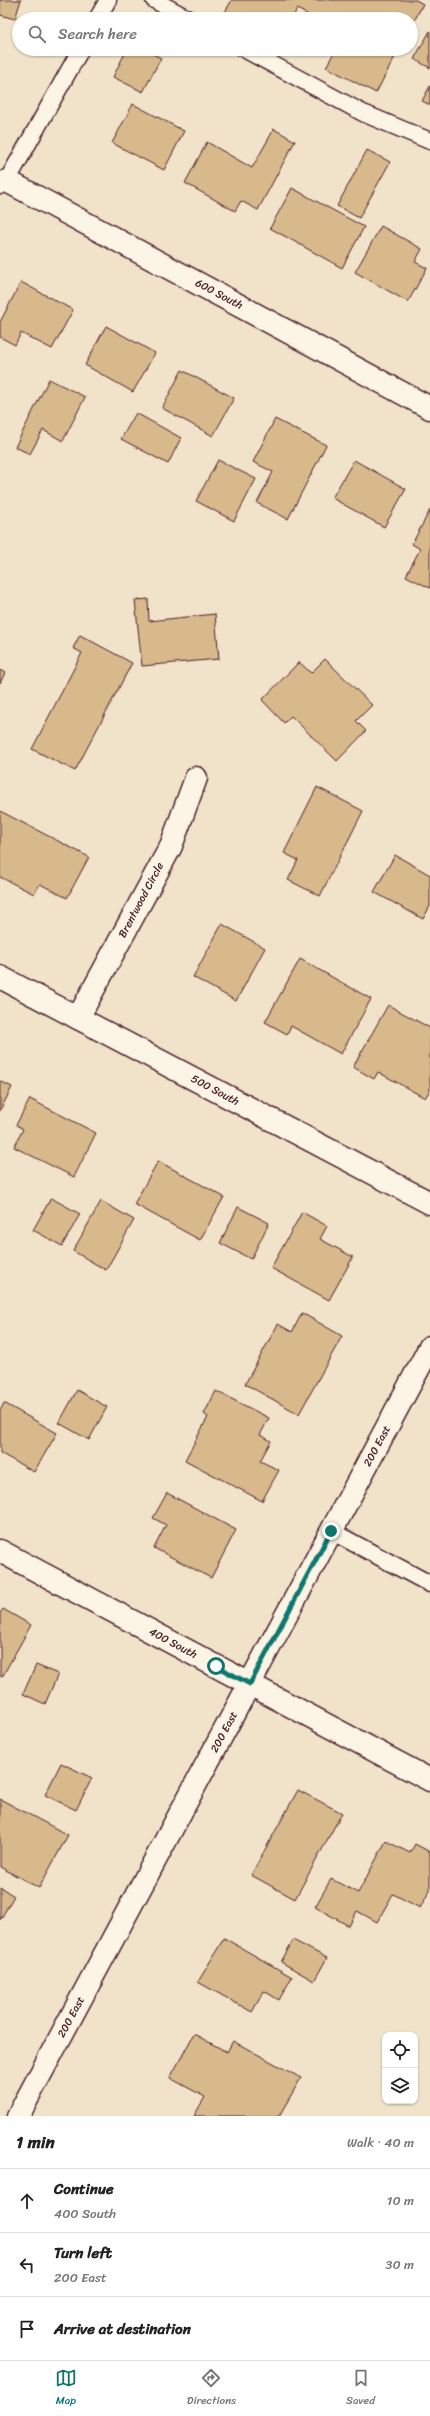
<!DOCTYPE html>
<html lang="en">
<head>
<meta charset="utf-8">
<style>
	body { margin:0; font-family:Sriracha,sans-serif; background:#f2f2f2; color:#222 }
	.controls { position:absolute; right:12px; bottom:12px; display:grid; overflow:hidden; border-radius:8px; box-shadow:0 1px 3px #0004 }
	.controls button { width:36px; height:36px; display:grid; place-items:center; padding:0; border:0; border-bottom:1px solid #e0e0e0; background:#fff; color:#222; font:20px sans-serif }
	.stop { position:absolute; width:12px; height:12px; margin:-9px; border:3px solid #0f766e; border-radius:50%; background:#fff }
	.stop.end { background:#0f766e; border-color:#fff; box-shadow:0 1px 4px #0008 }
	.list { margin:0; padding:0; list-style:none }
	h2 { display:flex; justify-content:space-between; align-items:center; height:52px; margin:0; padding:0 16px; font-size:17px }
	h2 small { font-size:13px; font-weight:400; color:#767676 }
	.list li { display:grid; grid-template-columns:26px 1fr auto; gap:12px; align-items:center; box-sizing:border-box; height:64px; padding:0 16px; border-top:1px solid #e0e0e0 }
	.list b { display:block; font-size:15px; white-space:nowrap }
	.list p { margin:0; font-size:13px; white-space:nowrap; color:#767676 }
	.list em { font-size:13px; font-style:normal; color:#767676 }
	.icon { flex:none; width:22px; height:22px; fill:none; stroke:currentColor; stroke-width:2; stroke-linecap:round; stroke-linejoin:round }
	.map { position:relative; flex:none; width:430px; height:2116px; overflow:hidden }
	.search { position:absolute; background:#fff; box-shadow:0 1px 3px #0004; left:12px; right:12px; top:12px; height:44px; display:flex; align-items:center; gap:10px; box-sizing:border-box; padding:0 14px; border-radius:22px; color:#767676; font-size:15px }
	.sheet { height:244px; background:#fff }
	nav { display:flex; justify-content:space-around; align-items:center; box-sizing:border-box; height:56px; border-top:1px solid #e0e0e0; background:#fff; font-size:11px; color:#767676 }
	nav a { display:grid; justify-items:center; gap:2px }
	nav .on { color:#0f766e }
	.map>svg:first-child { display:block }
</style>
</head>
<body>
<div class="map">
<svg width="430" height="2116" viewBox="0 0 430 2116">
	<rect width="100%" height="100%" fill="#f1e3ca"/>
	<filter id="ink" filterUnits="userSpaceOnUse"><feTurbulence type="fractalNoise" baseFrequency=".025" numOctaves="2"/><feDisplacementMap in="SourceGraphic" scale="8" xChannelSelector="R" yChannelSelector="G"/><feConvolveMatrix kernelMatrix="1 2 1 2 8 2 1 2 1" color-interpolation-filters="sRGB"/></filter>
	<g filter="url(#ink)">
		<path fill="#d7b98b" stroke="#4a1f2b" d="M0,0H21L15,19L0,15Z
			M232,0H416L423,4L411,27V19H316L297,9L292,19H237L225,12Z
			M430,31V68L414,59Z
			M127,49H143L161,58L143,92L113,77Z
			M336,49H399L376,93L326,67Z
			M430,86V105L422,101Z
			M133,104L184,131L164,170L112,143Z
			M274,129L295,141L258,210L241,201L235,211L185,183L207,142L252,168Z
			M367,150L390,162L359,218L337,206Z
			M292,188L364,227L342,268L270,228Z
			M381,226L422,249L415,262L427,268L408,302L355,272Z
			M21,282L73,310L52,349L21,333L15,345L0,337V322Z
			M106,326L155,353L133,392L85,365Z
			M182,370L234,398L213,436L162,408Z
			M49,379L85,397L63,441L43,430L30,454L15,447Z
			M136,413L181,438L168,464L121,439Z
			M275,419L326,445L288,519L257,503L273,472L253,462Z
			M218,460L256,479L234,521L196,501Z
			M354,460L406,489L384,527L332,498Z
			M430,510V588L406,576L420,549L412,544Z
			M148,599L149,621L215,614L219,659L142,666L135,600Z
			M80,635L132,663L75,771L32,749L82,653L73,648Z
			M325,659L372,705L356,721L366,731L337,761L291,716L284,723L262,700L299,662L311,673Z
			M0,670L5,673L0,683Z
			M317,787L363,811L320,896L288,880L298,860L284,853Z
			M0,811L89,857L67,898L40,884L34,894L0,877Z
			M395,855L430,875V906L423,919L374,892Z
			M222,924L265,948L236,1001L193,977Z
			M300,959L371,999L341,1054L291,1026L287,1034L265,1022Z
			M388,1005L430,1028V1090L425,1098L378,1072L374,1079L353,1067Z
			M0,1081L12,1087L0,1111Z
			M30,1099L96,1133L74,1177L14,1147L23,1129L16,1125Z
			M158,1161L224,1197L200,1240L134,1204Z
			M51,1198L80,1214L62,1246L33,1230Z
			M101,1201L134,1220L106,1270L73,1251Z
			M238,1207L269,1223L251,1259L220,1243Z
			M302,1212L327,1226L320,1239L353,1257L329,1300L271,1268Z
			M302,1313L342,1336L299,1414L245,1384L278,1324L292,1332Z
			M77,1390L107,1407L89,1440L59,1423Z
			M216,1391L269,1418L260,1435L271,1441L260,1461L279,1470L262,1501L185,1460L208,1417L204,1414Z
			M4,1403L57,1433L34,1472L0,1453V1411Z
			M167,1493L236,1530L211,1578L154,1548L166,1525L153,1518Z
			M3,1609L31,1625L2,1677L0,1676V1613Z
			M36,1665L58,1674L45,1704L23,1694Z
			M61,1763L92,1778L76,1810L45,1795Z
			M298,1790L342,1813L295,1899L251,1875Z
			M0,1799L68,1835L39,1888L0,1867Z
			M386,1841L410,1853L415,1844L430,1852V1890L420,1908L393,1894L377,1922L357,1911L349,1926L315,1907L331,1879L358,1893Z
			M0,1887L14,1896L0,1920Z
			M224,1938L292,1977L279,2000L264,1991L252,2012L198,1982Z
			M293,1940L327,1958L314,1981L281,1962Z
			M194,2034L227,2052L233,2041L301,2078L279,2116H194L205,2097L170,2078Z"/>
		<g fill="none" stroke-linecap="round" stroke-linejoin="round">
			<g stroke="#4a1f2b" stroke-width="19">
				<path id="lane" d="M154,0L189,19
					M97,19L108,0
					M244,49L363,113L430,141
					M0,186L7,181L81,49
					M331,1531L430,1584"/>
			</g>
			<g stroke="#4a1f2b" stroke-width="25">
				<path id="street" d="M7,181L430,408
					M78,1018L171,846L196,778
					M0,1551L430,1780
					M18,2116L430,1347"/>
			</g>
			<g stroke="#4a1f2b" stroke-width="25">
				<path id="secondary" d="M0,977L430,1203"/>
			</g>
			<use href="#lane" stroke="#fcf5e5" stroke-width="16"/>
			<use href="#street" stroke="#fcf5e5" stroke-width="22"/>
			<use href="#secondary" stroke="#fcf5e5" stroke-width="22"/>
		</g>
	</g>
	<g fill="none" stroke-linecap="round" stroke-linejoin="round" filter="url(#ink)">
		<path stroke="#0f766e" stroke-width="5" d="M216,1666L250,1684L331,1531"/>
	</g>
	<g text-anchor="middle" dominant-baseline="central" stroke-width="4" stroke-linejoin="round" paint-order="stroke">
		<g font-size="11" fill="#4a1f2b" stroke="#fcf5e5">
			<text transform="translate(219 294) rotate(28)">600 South</text>
			<text transform="translate(141 900) rotate(-62)">Brentwood Circle</text>
			<text transform="translate(215 1090) rotate(28)">500 South</text>
			<text transform="translate(377 1446) rotate(-62)">200 East</text>
			<text transform="translate(173 1643) rotate(28)">400 South</text>
			<text transform="translate(224 1732) rotate(-62)">200 East</text>
			<text transform="translate(71 2017) rotate(-62)">200 East</text>
		</g>
	</g>
</svg>
<div class="controls">
<button><svg class="icon" aria-label="locate" viewBox="0 0 24 24"><circle cx="12" cy="12" r="6"/><path d="M12 2v4M12 18v4M2 12h4M18 12h4"/></svg></button>
<button><svg class="icon" aria-label="layers" viewBox="0 0 24 24"><path d="M12 4l9 5-9 5-9-5zM3 14l9 5 9-5"/></svg></button>
</div>
<div class="stop" style="left:216px;top:1666px"></div>
<div class="stop end" style="left:331px;top:1531px"></div>
<div class="search"><svg class="icon" aria-label="search" viewBox="0 0 24 24"><circle cx="10" cy="10" r="6"/><path d="M15 15l6 6"/></svg>Search here</div>
</div>
<section class="sheet">
<h2>1 min<small>Walk · 40 m</small></h2>
<ul class="list">
<li><svg class="icon" aria-label="ahead" viewBox="0 0 24 24"><path d="M12 20V5M6 11l6-6 6 6"/></svg><div><b>Continue</b><p>400 South</p></div><em>10 m</em></li>
<li><svg class="icon" aria-label="left" viewBox="0 0 24 24"><path d="M17 20v-9H6M10 6l-5 5 5 5"/></svg><div><b>Turn left</b><p>200 East</p></div><em>30 m</em></li>
<li><svg class="icon" aria-label="arrive" viewBox="0 0 24 24"><path d="M6 21V4h12l-3 4 3 4H6"/></svg><div><b>Arrive at destination</b></div></li>
</ul>
</section>
<nav>
<a class="on"><svg class="icon" aria-label="map" viewBox="0 0 24 24"><path d="M3 6l6-2 6 2 6-2v14l-6 2-6-2-6 2zM9 4v14M15 6v14"/></svg>Map</a>
<a><svg class="icon" aria-label="directions" viewBox="0 0 24 24"><path d="M12 3l9 9-9 9-9-9zM9 14v-3h6M13 9l2 2-2 2"/></svg>Directions</a>
<a><svg class="icon" aria-label="saved" viewBox="0 0 24 24"><path d="M7 4h10v16l-5-4-5 4z"/></svg>Saved</a>
</nav>
</body>
</html>
